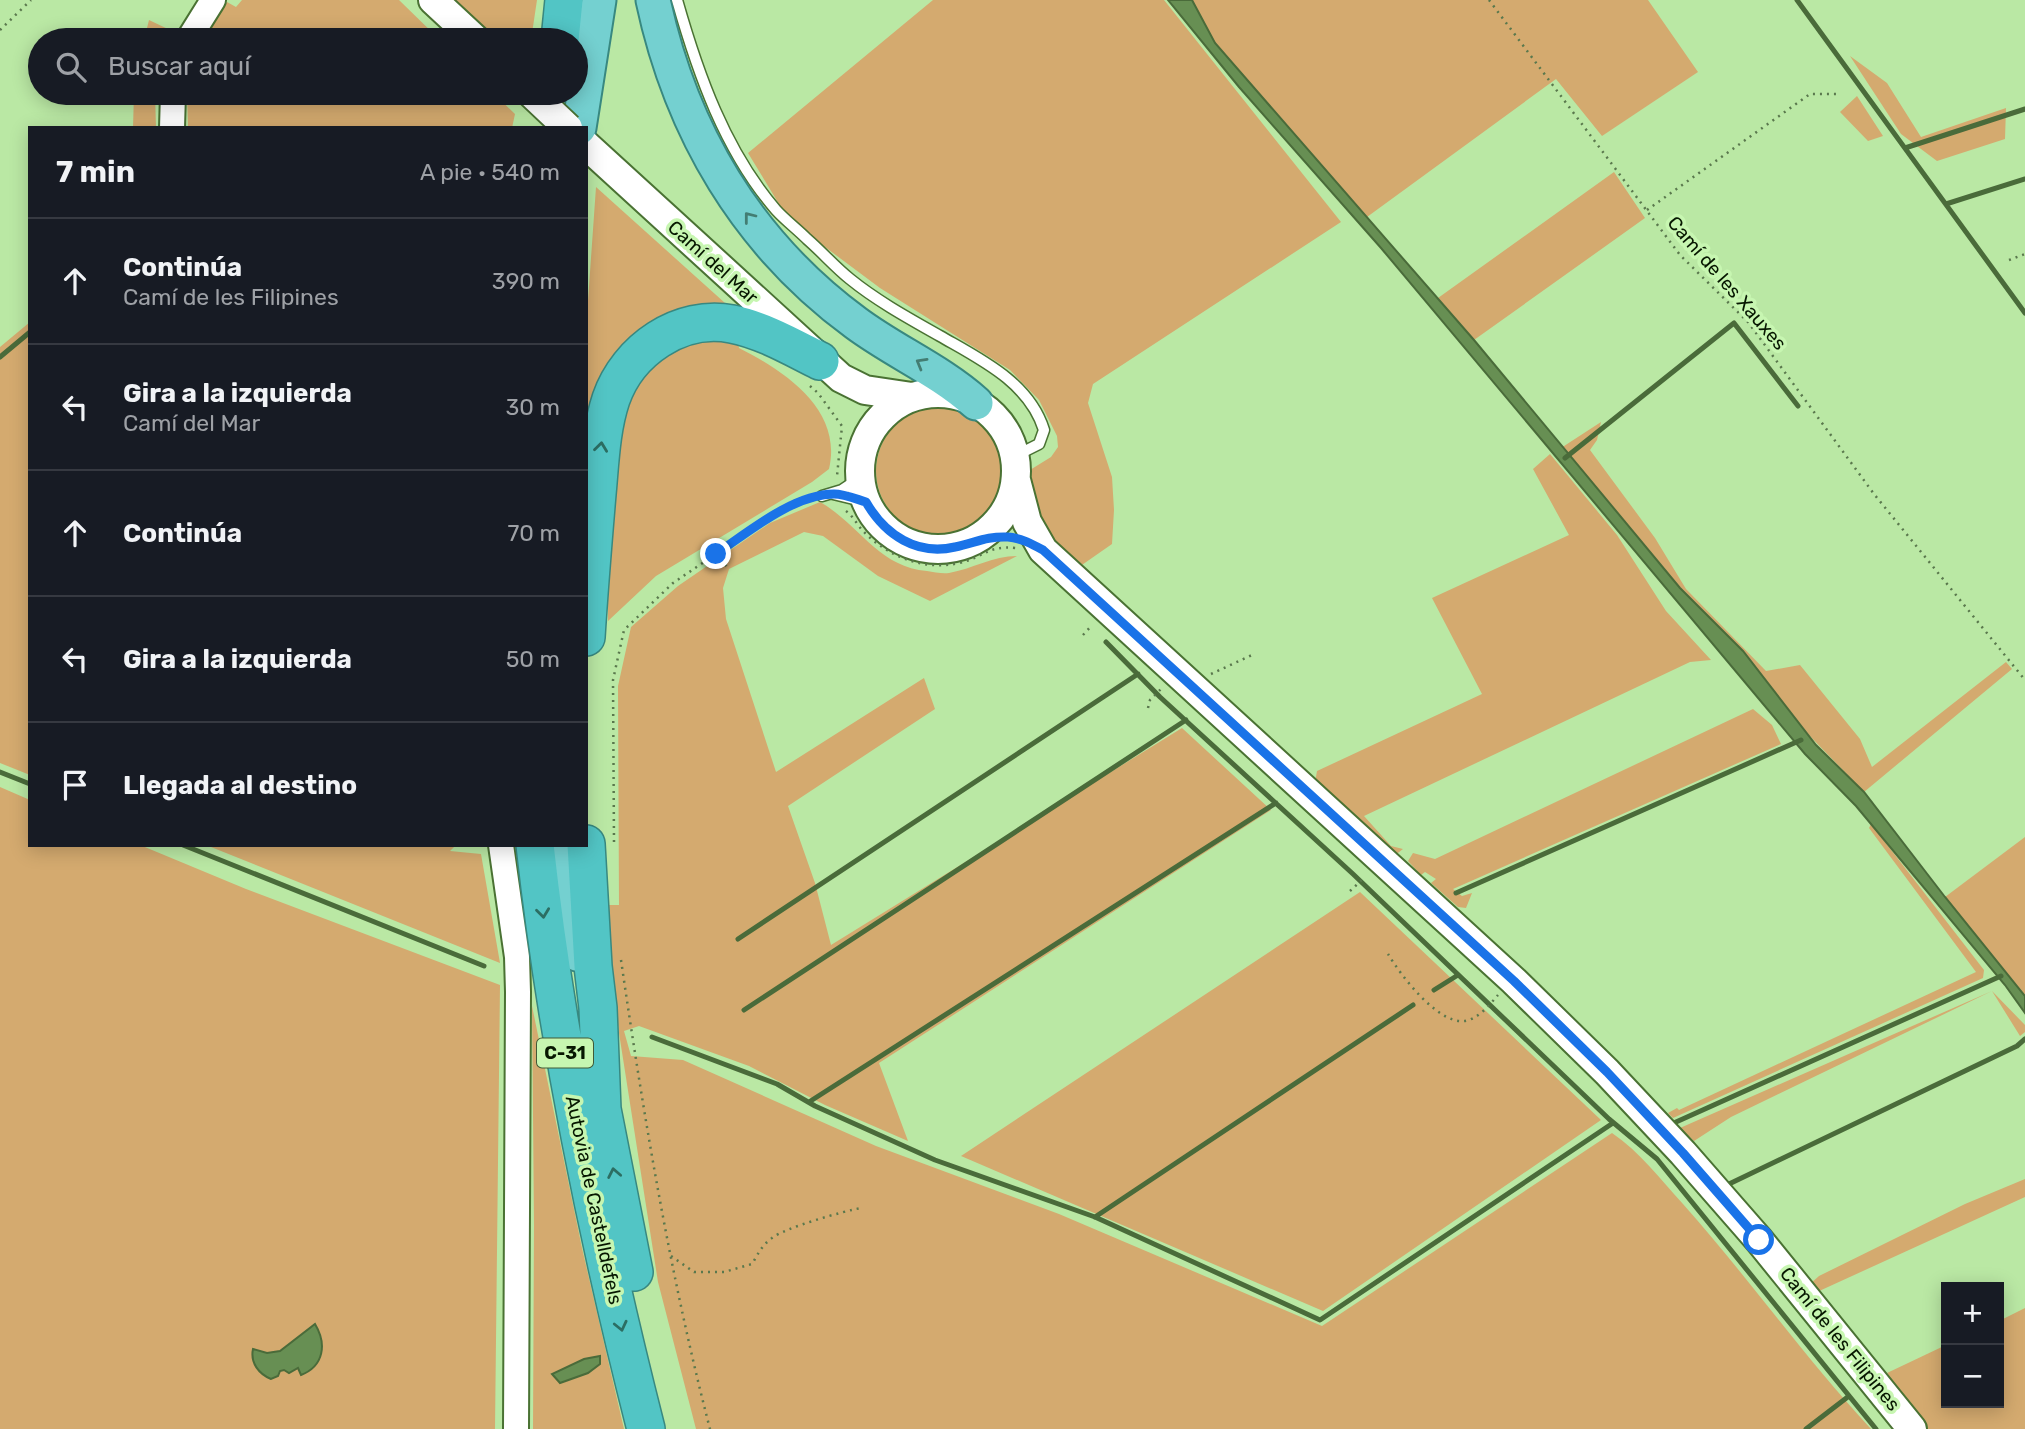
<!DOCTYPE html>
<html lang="es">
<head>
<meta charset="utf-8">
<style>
	body { margin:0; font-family:Rubik,sans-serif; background:#20242c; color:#f1f3f6 }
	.controls { position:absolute; right:21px; bottom:21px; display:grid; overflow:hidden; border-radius:0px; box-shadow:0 4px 18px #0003 }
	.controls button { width:63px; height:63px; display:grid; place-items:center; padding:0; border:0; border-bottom:2px solid #363941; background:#171b24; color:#f1f3f6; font:35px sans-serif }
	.stop { position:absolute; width:21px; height:21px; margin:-16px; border:5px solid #1a73e8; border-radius:50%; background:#fff }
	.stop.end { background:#1a73e8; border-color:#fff; box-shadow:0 2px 7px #0008 }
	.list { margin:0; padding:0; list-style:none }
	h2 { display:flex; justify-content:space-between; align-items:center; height:91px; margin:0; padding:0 28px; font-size:30px }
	h2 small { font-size:23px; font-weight:400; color:#9ea1a6 }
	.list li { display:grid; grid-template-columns:46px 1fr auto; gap:21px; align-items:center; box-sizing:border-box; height:126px; padding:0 28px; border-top:2px solid #363941 }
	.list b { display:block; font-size:26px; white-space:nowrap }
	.list p { margin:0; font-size:23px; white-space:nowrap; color:#9ea1a6 }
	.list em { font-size:23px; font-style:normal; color:#9ea1a6 }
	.icon { flex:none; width:38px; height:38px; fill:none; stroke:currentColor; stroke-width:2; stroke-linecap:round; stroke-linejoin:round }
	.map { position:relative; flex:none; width:2025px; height:1429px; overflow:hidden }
	.search { position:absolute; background:#171b24; box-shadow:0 4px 18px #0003; left:28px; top:28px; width:560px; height:77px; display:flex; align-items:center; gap:18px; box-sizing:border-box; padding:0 24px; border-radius:38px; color:#9ea1a6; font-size:26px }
	.panel { position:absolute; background:#171b24; box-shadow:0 4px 18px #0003; left:28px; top:126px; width:560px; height:721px; border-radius:0px }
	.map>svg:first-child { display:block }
</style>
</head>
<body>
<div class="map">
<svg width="2025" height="1429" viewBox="0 0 2025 1429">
	<rect width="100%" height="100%" fill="#bae8a4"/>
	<path fill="#d4aa6f" d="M242,0H399L440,40H205L218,14L227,2L236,7Z
		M453,0H537L531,40H497Z
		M933,0H1164L1341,222L1093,384L1088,403L1112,477L1114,510L1112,544L1079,567L1041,531L1028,476L1030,470L1051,457L1058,447L1057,436L1039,400L1010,370L880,288L817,241L782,209L748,153Z
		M1182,0H1648L1698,72L1602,136L1556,79L1367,217L1215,43Z
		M149,20L170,30L166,40H144Z
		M1850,56L1887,83L1921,137L2006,108L2005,139L1937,161L1901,134Z
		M134,93H155L156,128H133Z
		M187,93H493L515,114L512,128H188Z
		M1857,96L1883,136L1868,141L1840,112Z
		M1614,172L1645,218L1474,340L1438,298Z
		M596,187L735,312L660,327L586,505V329Z
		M30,322V775L0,763V347Z
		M714,338H737L739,348C785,371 843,410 829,469L812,482L656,576L608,621V569L623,403L648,365L680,348Z
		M876 471a64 64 0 1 1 128 0a64 64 0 1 1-128 0Z
		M1601,422L1597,440L1590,450L1655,538L1686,589L1766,671L1800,665L1860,739L1872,767L2006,662L2012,669L1864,792L1748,672L1561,448Z
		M1550,454L1617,535L1666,611L1711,660L1690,662L1364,816L1391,846L1403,849L1394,856L1315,783L1317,771L1482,694L1432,598L1569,535L1533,469Z
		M820,502C859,524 878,567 927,571C934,572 942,574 949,573C972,569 993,556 1017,556L930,601L878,576L823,536L804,532L729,569L723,588L726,619L776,772L924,678L935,709L788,806L815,883L831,945L1182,728L1271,810L879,1063L908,1141L825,1105L749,1066L639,1026L624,1031L631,1056L683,1060L876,1146L1059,1214L1322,1326L1612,1133C1640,1152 1660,1179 1683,1204C1748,1277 1804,1357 1871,1429H696L658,1282L619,1033L612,973L608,905H619L618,686L631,627L678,586L770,523Z
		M1753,709L1772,725L1781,744L1453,889L1462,896L1472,893L1466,908L1458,907L1431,883L1436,879L1425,872L1421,875L1408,861L1413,853L1435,859Z
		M0,787L30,800V845H140L246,889L500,985L495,1429H0Z
		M1871,824L1984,970L1983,978L1673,1118L1668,1113L1677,1108L1679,1110L1976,972L1869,828Z
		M2025,837V997L1945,897Z
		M206,845H456L450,851L481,854L500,963Z
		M1360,892L1601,1120L1323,1311L961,1156Z
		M1992,991L1731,1117L1694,1141L1680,1128L1992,991L2025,1025V1032L2020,1036Z
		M532,1006L582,1248L624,1429H533L534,1225Z
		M2025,1179V1197L1817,1292L1810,1284L1819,1276L1965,1204Z
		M2025,1308V1429H1926L1887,1373L1946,1345V1403H1999V1321Z"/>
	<path fill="#678f53" stroke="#4a6b3a" stroke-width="2" d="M1168,0H1192L1215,43L1474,340L1680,588L1743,651L1816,745L1864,792L1945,897L2025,996V1013L2005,985L1856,806L1805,754L1381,248L1239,87Z
		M315,1324C327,1344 324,1366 301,1375L298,1368L289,1373L284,1370L280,1371L278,1376L271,1379C259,1374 250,1363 253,1349L267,1353L280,1351Z
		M600,1356V1364L588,1373L560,1383L552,1374L584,1359Z"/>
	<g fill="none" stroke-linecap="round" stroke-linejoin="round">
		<path stroke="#4a6b3a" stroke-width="5" d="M1797,0L2025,313
			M1905,148L2025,109
			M1946,204L2025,179
			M0,357L30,332
			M1565,458L1734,323L1798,406
			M1106,642L1160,697L1353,874L1609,1119L1657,1159L1876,1429
			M0,772L30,784
			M183,845L484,966
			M1456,893L1801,740
			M738,939L1138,674
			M1434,990L1458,975
			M744,1010L1186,720
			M652,1037L777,1084L815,1106L935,1160L1095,1217L1320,1320L1613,1123
			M809,1102L1276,803
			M1676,1122L2001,976
			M1729,1184L2017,1046L2025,1039
			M1095,1217L1413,1005
			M1806,1429L1849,1396"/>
		<g stroke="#4a7233" stroke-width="13">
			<path id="service" d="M677,0C698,74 725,151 776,210C785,220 797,229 807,239C822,252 835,267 850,279C877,301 910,319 940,336C980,359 1029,382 1044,430L1039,444L1015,456
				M833,494L866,502
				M822,496L842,490L860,478"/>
		</g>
		<g stroke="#4a7233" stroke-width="28">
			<path id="tertiary" d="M188,40L213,0
				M172,128L173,93
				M501,845L517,957L518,992L516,1429"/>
		</g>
		<g stroke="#4a7233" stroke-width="32">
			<path id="secondary" d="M433,0L476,40
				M586,145L841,378L865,390L912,397
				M860 471a78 78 0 1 1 156 0a78 78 0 1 1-156 0Z
				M1016,480L1027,522L1043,550L1514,981L1607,1072L1683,1153L1759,1240L1912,1429"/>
		</g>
		<g stroke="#388880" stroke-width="37">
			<path id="trunk" d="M653,0C681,131 747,243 856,323C895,352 939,370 976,403
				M579,128L599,0
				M564,845L577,954"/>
		</g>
		<g stroke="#388880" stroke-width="40">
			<path id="motorway" d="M560,40L564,0
				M586,637C589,589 593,541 597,494C600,462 601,429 611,399C628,350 680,314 732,324C763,330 792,347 820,361
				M586,844L593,966L598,1008L602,1109L634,1272
				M535,845C557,1042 597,1237 646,1429"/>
		</g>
		<path stroke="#5a784d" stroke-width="2.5" stroke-dasharray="2 5" stroke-linecap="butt" d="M1489,0L1680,255L1748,322L1874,494L2025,680
			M0,30L31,0
			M1647,210L1810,94H1837
			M2009,260L2025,254
			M810,386L818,393L842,426L837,476
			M846,511C854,517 857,525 864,532C889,557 924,571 959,563C983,558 987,545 1016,548
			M716,554L729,569
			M1083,635L1092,625
			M1211,674L1252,655
			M1148,708L1150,700L1161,689
			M614,842L613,680L624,630L673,583L769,518L809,499
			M1350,891L1365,877
			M1388,954C1400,974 1441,1030 1469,1020C1482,1015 1490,1004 1498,995
			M621,960C644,1118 670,1275 710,1429
			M671,1256L694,1272H724L752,1264C758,1254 762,1245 772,1238C784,1228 844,1211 861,1208"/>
		<use href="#service" stroke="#fff" stroke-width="10"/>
		<use href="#tertiary" stroke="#fff" stroke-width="24"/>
		<use href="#secondary" stroke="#fff" stroke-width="28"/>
		<use href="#trunk" stroke="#74d0d0" stroke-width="33"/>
		<use href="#motorway" stroke="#52c5c5" stroke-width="37"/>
		<g stroke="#4a7233" stroke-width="32" stroke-linecap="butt">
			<path id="secondary-bridge" d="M531,93L568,128"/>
		</g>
		<use href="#secondary-bridge" stroke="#fff" stroke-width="28"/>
	</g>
	<defs><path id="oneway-chevron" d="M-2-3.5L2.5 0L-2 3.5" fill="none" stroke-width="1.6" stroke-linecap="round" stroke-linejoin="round" transform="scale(1.75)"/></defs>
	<g stroke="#437d73">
		<use href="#oneway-chevron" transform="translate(749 217) rotate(-128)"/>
		<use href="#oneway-chevron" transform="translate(921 363) rotate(-150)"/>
	</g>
	<g stroke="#2c6e63">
		<use href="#oneway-chevron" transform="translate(601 447) rotate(-83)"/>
		<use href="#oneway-chevron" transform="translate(543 913) rotate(83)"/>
		<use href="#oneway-chevron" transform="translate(614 1173) rotate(-101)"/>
		<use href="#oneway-chevron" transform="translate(621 1326) rotate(77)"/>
	</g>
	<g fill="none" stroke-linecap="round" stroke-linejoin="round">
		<path stroke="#1a73e8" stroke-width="9" d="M716,554C748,532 794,494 834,494C844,494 856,499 866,502C885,535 917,556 955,547C975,543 986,536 1008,537C1021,538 1032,544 1043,550L1514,981L1607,1072L1683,1153L1759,1240"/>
	</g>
	<g text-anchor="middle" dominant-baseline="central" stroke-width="7" stroke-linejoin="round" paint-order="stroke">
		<rect fill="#c7f6b1" stroke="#415a36" stroke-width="2" x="537" y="1038.5" width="56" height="29" rx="5"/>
		<g font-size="18" font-weight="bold" fill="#071701">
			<text x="565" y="1053">C-31</text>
		</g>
		<g font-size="19" fill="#071701" stroke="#c7f6b1">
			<text transform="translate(713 262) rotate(42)">Camí del Mar</text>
			<text transform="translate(1727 283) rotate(49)">Camí de les Xauxes</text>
			<text transform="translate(594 1200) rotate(78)">Autovia de Castelldefels</text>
			<text transform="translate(1840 1339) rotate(51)">Camí de les Filipines</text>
		</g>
	</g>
</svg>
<div class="controls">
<button>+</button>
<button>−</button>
</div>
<div class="stop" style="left:1759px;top:1240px"></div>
<div class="stop end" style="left:716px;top:554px"></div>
<div class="search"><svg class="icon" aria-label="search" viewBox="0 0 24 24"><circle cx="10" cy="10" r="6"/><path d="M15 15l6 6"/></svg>Buscar aquí</div>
<section class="panel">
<h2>7 min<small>A pie · 540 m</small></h2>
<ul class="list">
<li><svg class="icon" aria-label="ahead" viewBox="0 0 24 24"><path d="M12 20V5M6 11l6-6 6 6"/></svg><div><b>Continúa</b><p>Camí de les Filipines</p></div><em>390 m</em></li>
<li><svg class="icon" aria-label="left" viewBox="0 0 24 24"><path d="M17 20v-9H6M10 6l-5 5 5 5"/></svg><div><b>Gira a la izquierda</b><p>Camí del Mar</p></div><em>30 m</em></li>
<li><svg class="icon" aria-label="ahead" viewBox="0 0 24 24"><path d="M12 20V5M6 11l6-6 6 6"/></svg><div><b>Continúa</b></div><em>70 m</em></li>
<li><svg class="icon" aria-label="left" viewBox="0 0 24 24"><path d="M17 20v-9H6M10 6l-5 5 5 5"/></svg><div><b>Gira a la izquierda</b></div><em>50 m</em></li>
<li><svg class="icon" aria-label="arrive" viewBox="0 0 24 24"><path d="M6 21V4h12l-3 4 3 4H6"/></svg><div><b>Llegada al destino</b></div></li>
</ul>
</section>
</div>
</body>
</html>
